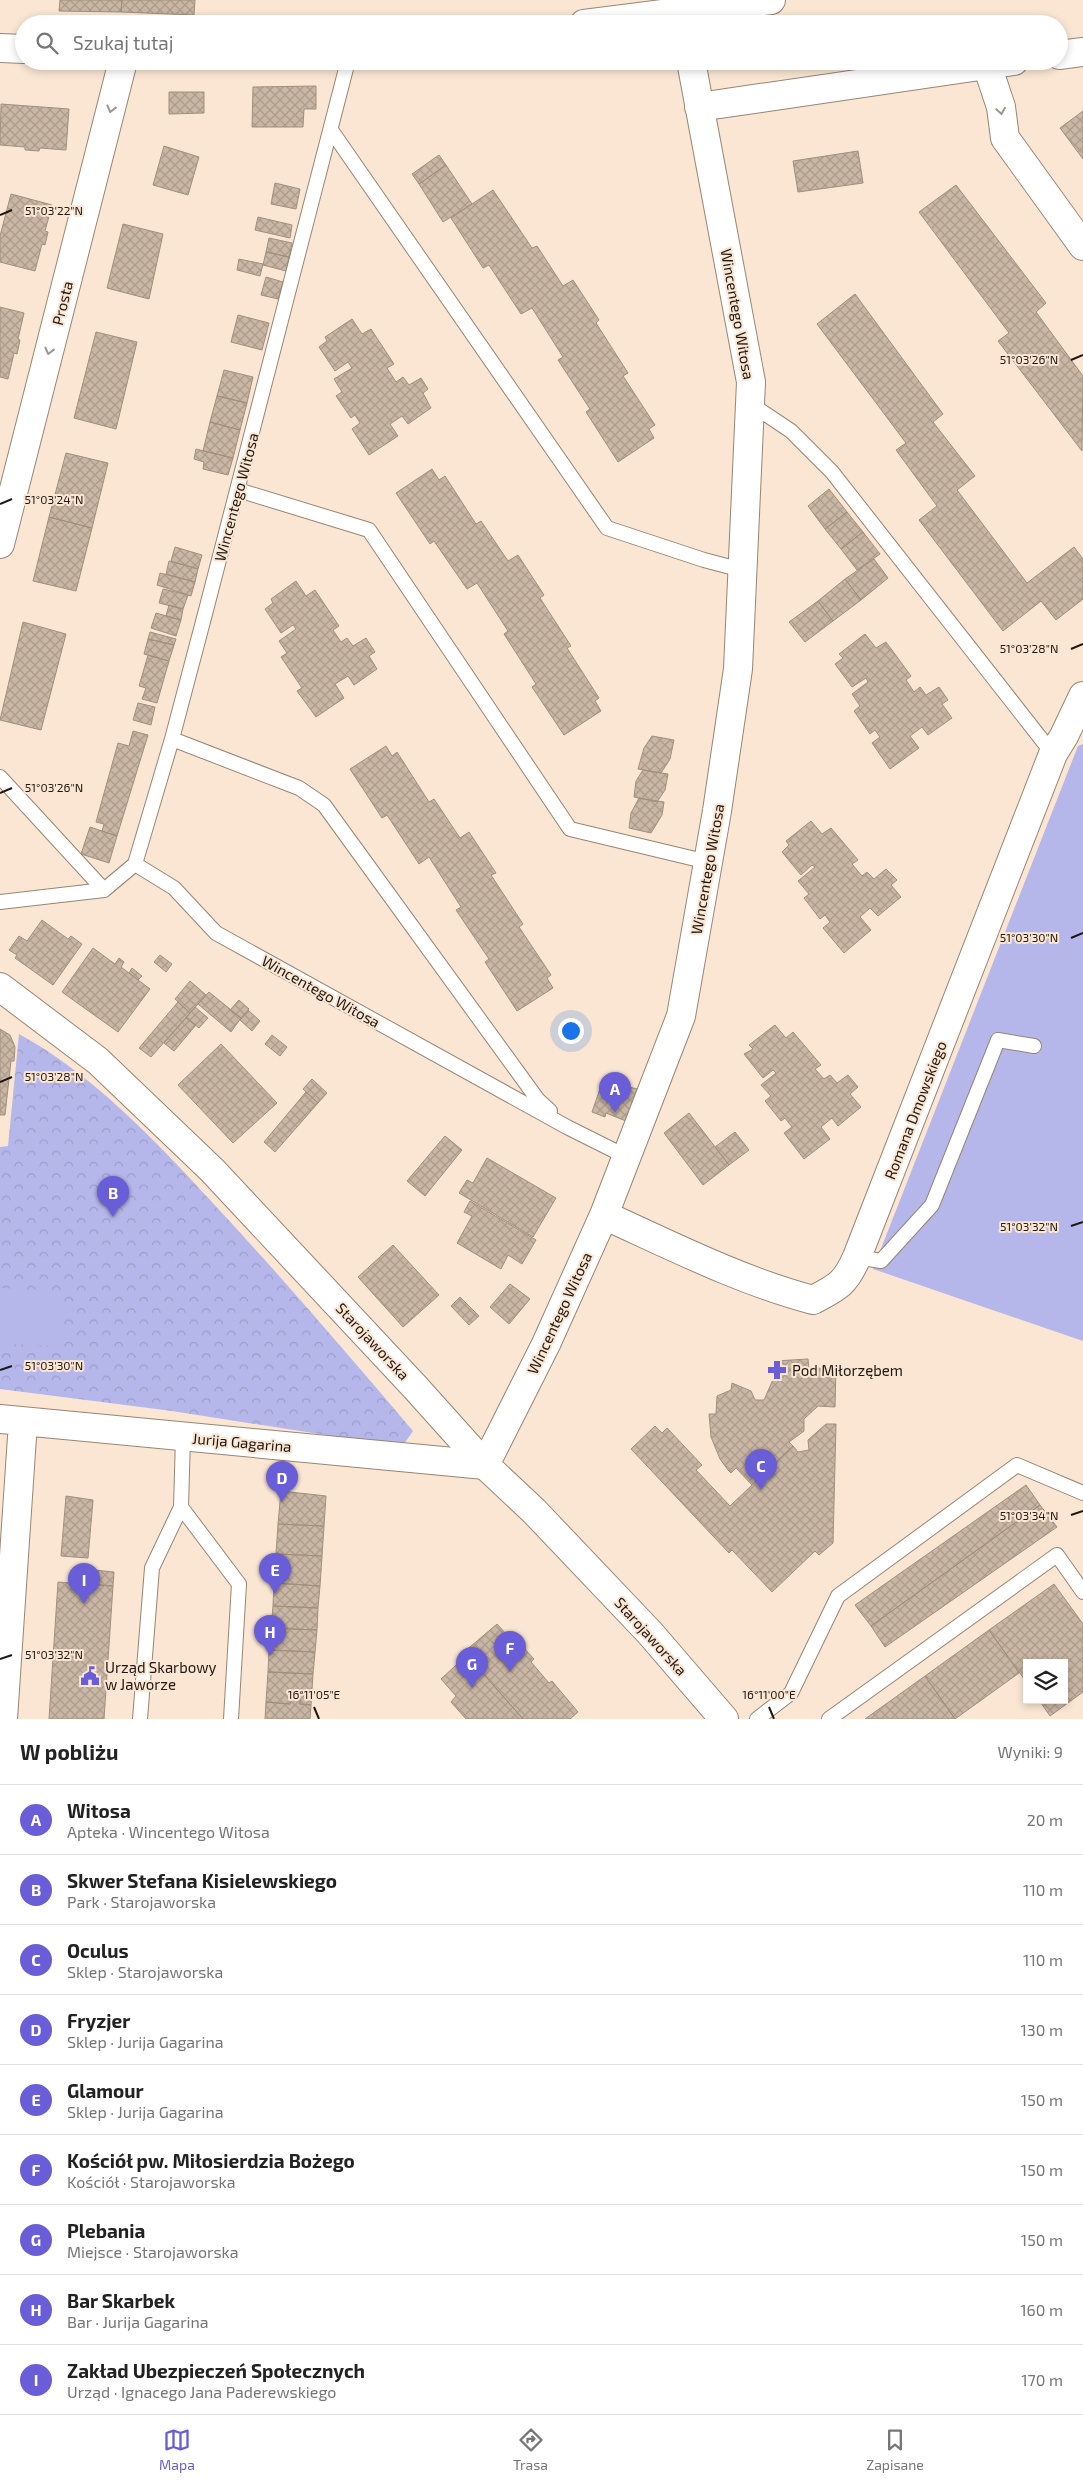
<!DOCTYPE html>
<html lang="pl">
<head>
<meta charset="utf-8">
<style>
	body { margin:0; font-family:"Exo 2",sans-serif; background:#f6f6f6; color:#222 }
	.controls { position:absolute; right:15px; bottom:15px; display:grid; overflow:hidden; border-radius:0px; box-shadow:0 2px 8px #0003 }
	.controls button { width:45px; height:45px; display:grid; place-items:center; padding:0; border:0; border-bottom:1px solid #e0e0e0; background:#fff; color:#222; font:25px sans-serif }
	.you { position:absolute; left:570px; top:1030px; width:18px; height:18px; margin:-12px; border:4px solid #fff; border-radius:50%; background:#1a73e8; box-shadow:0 0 0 8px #1a73e833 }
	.badge { display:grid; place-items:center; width:32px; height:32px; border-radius:50%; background:#695ed7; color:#fff; font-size:16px; font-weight:700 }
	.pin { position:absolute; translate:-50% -41px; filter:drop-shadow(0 1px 2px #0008) }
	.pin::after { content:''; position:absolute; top:26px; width:18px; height:15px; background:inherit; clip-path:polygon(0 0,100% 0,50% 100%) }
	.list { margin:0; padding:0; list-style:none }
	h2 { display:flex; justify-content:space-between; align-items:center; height:65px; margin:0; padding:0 20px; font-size:21px }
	h2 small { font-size:16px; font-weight:400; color:#767676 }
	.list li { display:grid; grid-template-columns:32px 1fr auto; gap:15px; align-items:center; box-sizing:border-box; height:70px; padding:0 20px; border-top:1px solid #e0e0e0 }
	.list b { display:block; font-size:19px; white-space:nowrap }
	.list p { margin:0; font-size:16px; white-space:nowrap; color:#767676 }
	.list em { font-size:16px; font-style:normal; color:#767676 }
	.icon { flex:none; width:28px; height:28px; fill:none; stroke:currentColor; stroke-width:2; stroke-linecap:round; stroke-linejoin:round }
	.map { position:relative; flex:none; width:1083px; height:1719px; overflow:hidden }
	.search { position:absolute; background:#fff; box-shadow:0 2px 8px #0003; left:15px; right:15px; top:15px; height:55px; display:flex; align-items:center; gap:12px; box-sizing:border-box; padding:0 18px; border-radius:28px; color:#767676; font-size:19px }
	.sheet { height:695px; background:#fff }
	nav { display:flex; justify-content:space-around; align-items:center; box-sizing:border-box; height:70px; border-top:1px solid #e0e0e0; background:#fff; font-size:14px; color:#767676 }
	nav a { display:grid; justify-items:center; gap:2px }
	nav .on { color:#695ed7 }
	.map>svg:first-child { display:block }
</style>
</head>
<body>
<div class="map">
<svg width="1083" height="1719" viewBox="0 0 1083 1719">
	<defs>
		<pattern id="park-crowns" width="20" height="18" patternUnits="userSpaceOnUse" patternTransform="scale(1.25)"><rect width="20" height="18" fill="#b5b7eb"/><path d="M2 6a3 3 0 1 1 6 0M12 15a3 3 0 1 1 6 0" fill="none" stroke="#9b9dc8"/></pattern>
		<pattern id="building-cross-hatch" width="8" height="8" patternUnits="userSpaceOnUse" patternTransform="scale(1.25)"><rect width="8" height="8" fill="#c9b6a4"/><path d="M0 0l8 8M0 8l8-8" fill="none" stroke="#ac9c8c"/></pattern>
	</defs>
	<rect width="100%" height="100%" fill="#fae6d3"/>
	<path fill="url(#park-crowns)" d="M19,1034C91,1073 155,1140 210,1200C280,1275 347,1353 413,1431L402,1447L172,1411L0,1389V1147L8,1146Z"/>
	<path fill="#b5b7eb" d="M1083,744V1341L873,1269L1078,746Z
		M0,1288L64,1291L61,1346L0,1344Z"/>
	<path fill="url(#building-cross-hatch)" stroke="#a18f7e" d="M60,0H122L121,12L59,11Z
		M122,0H195L194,15L121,12Z
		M316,86V109H304L303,127H252L253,87Z
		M169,92H204V113L169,114Z
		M1,104L69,109L66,150L40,148L39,151L25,150V147L0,145Z
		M1083,111V159L1060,128Z
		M164,146L199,157L188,195L153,185Z
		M858,151L863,183L798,192L793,161Z
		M439,155L446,165L419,184L412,174Z
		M446,165L472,204L443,222L419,184Z
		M275,183L300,189L296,209L271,204Z
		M956,185L1046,303L1036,312L1083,376L1082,451L998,341L1009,333L919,212Z
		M493,190L532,248L537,246L563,286L573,280L599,320L596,323L628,373L623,376L655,425L649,429L654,438L618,462L586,412L590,409L558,360L563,357L532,308L521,314L489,265L483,268L451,218Z
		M11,194L52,205L45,231L48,232L45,245L42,244L35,271L0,262V236Z
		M258,217L292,225L290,238L255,230Z
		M123,224L163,234L149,299L107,288Z
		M269,238L292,243L289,257L266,252Z
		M266,252L289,257L286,271L263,265Z
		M239,259L263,264L260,276L237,270Z
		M266,277L283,282L278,299L261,295Z
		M855,294L943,414L933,422L975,476L957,490L1027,583L1074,547L1083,559V599L1056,620L1041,601L1003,631L919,520L937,506L896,450L906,443L817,324Z
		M0,307L24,313L18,339L20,340L17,354L14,353L8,379L0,377Z
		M238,315L269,323L262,350L231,342Z
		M352,319L362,334L371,329L394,364L387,368L396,382L403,377L409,385L421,378L428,389L423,393L431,408L408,424L402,416L390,424L398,436L369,455L352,429L360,423L355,415L351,418L336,396L342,392L334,379L352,368L348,362L335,371L319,347L327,341L325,337Z
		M96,332L137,342L116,429L74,418Z
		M224,370L253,377L247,403L217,396Z
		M217,396L247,403L240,430L210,422Z
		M210,422L240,430L233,458L203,451Z
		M196,449L233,458L228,475L203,469L204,462L194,459Z
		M66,453L108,463L92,528L49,517Z
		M432,469L439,480L445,476L476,524L481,521L508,561L518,555L544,595L540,598L571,646L567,648L599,698L595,701L601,711L564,735L532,687L536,684L504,634L508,631L477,583L467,589L434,541L430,544L396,493Z
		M829,489L847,512L825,529L808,506Z
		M847,512L863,532L841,549L825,529Z
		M49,517L92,528L76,591L33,581Z
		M863,532L880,554L857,570L841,549Z
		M175,547L202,555L198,569L171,561Z
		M874,559L888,578L861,600L845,579Z
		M169,561L198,569L195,582L166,574Z
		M160,573L195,582L191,596L157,585Z
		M845,579L861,600L833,621L818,601Z
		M296,581L306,596L315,590L339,626L333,630L341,642L347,638L353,646L366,638L375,652L369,656L377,669L354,685L348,676L335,684L344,698L316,717L297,691L302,688L281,657L287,653L279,641L296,629L293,625L281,633L265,609L273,603L271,599Z
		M163,589L188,595L183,609L159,603Z
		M818,601L833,621L805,642L789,622Z
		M169,605L183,609L181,620L166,616Z
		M156,613L181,620L176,636L151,628Z
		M23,622L66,634L41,730L0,720Z
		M150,632L176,639L174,645L148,639Z
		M865,634L876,648L886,642L911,676L906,680L914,692L920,687L926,695L939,687L948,700L942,704L952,718L928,735L922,727L910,736L919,748L890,769L872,743L880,737L875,730L870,734L854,711L860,706L852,694L868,682L866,678L852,687L835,664L843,658L839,654Z
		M148,639L174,645L169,661L144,654Z
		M148,655L169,661L157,703L142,699L146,688L139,686Z
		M138,703L155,707L151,725L133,720Z
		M133,731L148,735L117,836L102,831L104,824L96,822L118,743L129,746Z
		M652,736L674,740L670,759L661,773L638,769L644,748Z
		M386,746L392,756L397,752L429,802L434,799L460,838L469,832L496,873L491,875L523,924L519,927L551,975L547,978L553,988L517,1011L485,962L489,959L456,910L461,907L429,857L419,864L387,815L382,818L350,769Z
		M643,770L668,774L665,790L657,802L634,797L636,781Z
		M639,798L664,802L662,815L651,833L629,828L631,813Z
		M811,821L822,834L831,828L858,860L852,864L862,876L867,872L874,879L886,869L897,880L891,885L901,897L878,916L870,908L860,917L871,930L844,953L823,928L830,922L825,915L820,919L804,898L809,894L798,881L815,867L812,865L801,875L782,852L789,845L786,841Z
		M90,827L117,836L109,863L81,854Z
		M42,920L68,939L71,936L82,944L53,985L15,958L17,955L9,950L19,936L27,941Z
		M93,948L115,964L119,958L124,962L121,967L150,989L118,1032L62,992Z
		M160,955L172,964L166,972L154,962Z
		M132,968L142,976L138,980L129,973Z
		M190,981L206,995L190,1013L175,999Z
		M209,992L241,1018L231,1032L198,1004Z
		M239,1000L249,1009L241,1018L230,1010Z
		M178,1002L190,1013L151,1057L139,1048Z
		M195,1007L208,1018L199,1028L186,1018Z
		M248,1010L260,1021L252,1031L240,1020Z
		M186,1018L196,1025L174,1051L164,1043Z
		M775,1025L786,1038L793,1032L821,1065L815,1069L824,1079L830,1075L837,1083L848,1075L858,1087L850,1094L861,1107L838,1126L832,1118L821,1127L830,1139L804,1159L784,1133L792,1127L785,1118L781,1121L765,1101L771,1096L761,1085L776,1073L773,1070L763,1078L744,1054L753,1049L749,1045Z
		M0,1029L10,1035L15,1047L14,1061H11L5,1115H0Z
		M272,1035L287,1047L280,1056L265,1044Z
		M221,1044L277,1103L233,1143L178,1085Z
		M312,1079L327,1093L318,1103L303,1089Z
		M603,1080L637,1089L626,1121L606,1113L605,1117L592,1112Z
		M306,1092L318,1103L275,1152L264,1142Z
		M689,1113L729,1165L703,1185L664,1133Z
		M735,1132L749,1150L729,1165L715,1147Z
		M445,1136L462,1150L425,1196L407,1181Z
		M487,1158L556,1198L533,1237L459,1193L467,1180L473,1183Z
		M470,1201L536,1240L522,1264L508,1255L501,1269L457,1243L472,1216L464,1212Z
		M393,1245L439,1295L403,1327L358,1277Z
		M510,1284L530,1299L509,1324L490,1307Z
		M460,1297L479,1316L469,1325L451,1306Z
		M808,1359L809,1369L836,1367L835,1407L818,1406L804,1419V1431L789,1442L793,1446L752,1485L736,1468L731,1473L728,1470L720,1459L711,1437L709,1414H716L717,1396L731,1390L732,1383L751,1391L755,1400H764L775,1375V1361Z
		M826,1424H836L833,1543L819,1555L815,1551L772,1592L732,1550L729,1553L631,1449L655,1426L662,1433L667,1428L702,1465L696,1470L730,1506L793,1446L798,1452L809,1450L808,1440Z
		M1026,1485L1040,1505L871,1626L855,1605Z
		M281,1491L326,1496L324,1526L278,1524Z
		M66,1496L93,1500L88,1558L61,1556Z
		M1040,1505L1057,1527L885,1647L871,1626Z
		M278,1524L324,1526L322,1556L276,1554Z
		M276,1554L322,1556L320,1586L274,1583Z
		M84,1569L114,1572L113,1586L83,1584Z
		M58,1582L113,1586L104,1719H49Z
		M274,1583L320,1586L318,1608L273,1606Z
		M1054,1584L1083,1624V1692L1050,1716L1039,1700H1064V1663H1027V1683L989,1630Z
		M273,1606L318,1608L317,1630L271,1628Z
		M497,1624L519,1648L522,1646L534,1659L531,1662L549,1683L552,1681L578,1712L570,1719H523L464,1652Z
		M271,1628L317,1630L315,1652L269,1650Z
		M989,1630L1019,1673L955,1719L925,1676Z
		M269,1650L315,1652L313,1674L268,1672Z
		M467,1655L523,1719H466L451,1702L456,1696L441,1679Z
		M268,1672L313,1674L311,1705L300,1704V1699H291L290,1704L266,1702Z
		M925,1676L955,1719H865Z
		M291,1699H300V1704L311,1705L310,1719H265L266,1702L290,1704Z"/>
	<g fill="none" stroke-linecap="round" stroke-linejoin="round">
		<g stroke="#978574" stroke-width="16">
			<path id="service" d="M331,130L607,528L704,560L742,570
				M752,405L791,431L832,472L1053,754
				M238,490L369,530L570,829L708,862
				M172,739L299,788L324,805L538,1100L550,1111
				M0,777L104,890
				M135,864L174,888L216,933L567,1127L627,1157
				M0,902L104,890L135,864L172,739L205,614L348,61
				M857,1257L881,1261L932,1205L998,1040L1034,1046
				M181,1507L239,1584L231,1719
				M140,1719L152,1568L181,1507L183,1437
				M757,1719L791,1693L838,1596L1017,1465L1083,1493
				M829,1719L1057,1555L1083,1592"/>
		</g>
		<g stroke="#978574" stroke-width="30">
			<path id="minor" d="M1059,55L1083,52
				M987,65L1001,107L1005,138L1083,246
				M699,107L1014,61
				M0,544L123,61
				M604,1215C672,1246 741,1281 813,1300C838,1287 845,1284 857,1257L1053,754L1064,736L1083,696
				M0,1419L485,1465L546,1344L604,1215L681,1016L717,811L738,669L751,382L691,61
				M3,1719L23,1422"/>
		</g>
		<g stroke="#978574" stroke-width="30">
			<path id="tertiary" d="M0,987L98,1061L212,1170L415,1387L485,1465L534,1511L650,1633L724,1719"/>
		</g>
		<g stroke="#978574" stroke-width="30">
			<path id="secondary" d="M584,24L771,0
				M0,48L24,49"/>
		</g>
		<use href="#service" stroke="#fff" stroke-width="14"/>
		<use href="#minor" stroke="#fff" stroke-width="28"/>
		<use href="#tertiary" stroke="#fff" stroke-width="28"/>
		<use href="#secondary" stroke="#fff" stroke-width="28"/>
	</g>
	<defs><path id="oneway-chevron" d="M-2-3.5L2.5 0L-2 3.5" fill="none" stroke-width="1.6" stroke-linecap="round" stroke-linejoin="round" transform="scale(1.25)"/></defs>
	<g stroke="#9a9794">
		<use href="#oneway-chevron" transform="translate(111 109) rotate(104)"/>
		<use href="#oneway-chevron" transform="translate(1001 111) rotate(81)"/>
		<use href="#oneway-chevron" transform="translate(49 351) rotate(104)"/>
	</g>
	<path fill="none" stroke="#1e1811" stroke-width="2" d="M0,215L12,210M1071,360L1083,355M0,504L12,499M1071,649L1083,644M0,793L12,788M1071,938L1083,933M0,1082L12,1077M1071,1226L1083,1222M0,1370L12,1366M1071,1515L1083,1511M0,1659L12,1655M314,1707L319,1719M769,1707L774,1719"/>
	<defs>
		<g id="pharmacy-bare" transform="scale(1.5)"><path d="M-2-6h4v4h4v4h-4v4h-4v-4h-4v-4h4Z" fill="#695ed7" stroke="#fae6d3" stroke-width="2.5" paint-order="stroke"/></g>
		<g id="civic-bare" transform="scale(1.5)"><path d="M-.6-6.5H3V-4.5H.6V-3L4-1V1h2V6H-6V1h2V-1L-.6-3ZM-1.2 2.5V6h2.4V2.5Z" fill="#695ed7" stroke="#fae6d3" stroke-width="2.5" paint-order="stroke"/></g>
	</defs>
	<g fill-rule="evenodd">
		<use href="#pharmacy-bare" x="777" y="1370"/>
		<use href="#civic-bare" x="90" y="1676"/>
	</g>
	<g text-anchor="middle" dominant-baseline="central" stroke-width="4" stroke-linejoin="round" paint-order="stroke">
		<g font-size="15" fill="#1e1811" stroke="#fae6d3">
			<text transform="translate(62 303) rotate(-76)">Prosta</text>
			<text transform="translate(738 314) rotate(80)">Wincentego Witosa</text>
			<text transform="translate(236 497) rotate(-75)">Wincentego Witosa</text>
			<text transform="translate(707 869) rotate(-80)">Wincentego Witosa</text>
			<text transform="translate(321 991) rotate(29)">Wincentego Witosa</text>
			<text transform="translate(915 1110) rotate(-69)">Romana Dmowskiego</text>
			<text transform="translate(559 1313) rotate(-65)">Wincentego Witosa</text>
			<text transform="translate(373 1341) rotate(47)">Starojaworska</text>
			<text transform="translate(242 1442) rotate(5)">Jurija Gagarina</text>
			<text transform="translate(651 1636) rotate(48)">Starojaworska</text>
		</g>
		<g font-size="15" fill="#1e1811" stroke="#fae6d3" text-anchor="start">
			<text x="792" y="1370">Pod Miłorzębem</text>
			<text x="105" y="1667">Urząd Skarbowy<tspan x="105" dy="17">w Jaworze</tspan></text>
		</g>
	</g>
	<g font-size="12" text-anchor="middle" fill="#1e1811" stroke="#fae6d3" stroke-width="4" stroke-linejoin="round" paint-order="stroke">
		<text x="54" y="215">51°03'22"N</text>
		<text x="1029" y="364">51°03'26"N</text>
		<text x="54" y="504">51°03'24"N</text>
		<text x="1029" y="653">51°03'28"N</text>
		<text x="54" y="792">51°03'26"N</text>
		<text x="1029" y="942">51°03'30"N</text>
		<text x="54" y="1081">51°03'28"N</text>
		<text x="1029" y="1231">51°03'32"N</text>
		<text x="54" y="1370">51°03'30"N</text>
		<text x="1029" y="1520">51°03'34"N</text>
		<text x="54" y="1659">51°03'32"N</text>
		<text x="314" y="1699">16°11'05"E</text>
		<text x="769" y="1699">16°11'00"E</text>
	</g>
</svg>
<div class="controls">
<button><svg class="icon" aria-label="layers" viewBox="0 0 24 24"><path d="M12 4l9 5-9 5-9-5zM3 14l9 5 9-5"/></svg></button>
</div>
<div class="you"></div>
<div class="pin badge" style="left:615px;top:1113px">A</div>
<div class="pin badge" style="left:113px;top:1217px">B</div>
<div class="pin badge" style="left:761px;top:1490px">C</div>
<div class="pin badge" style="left:282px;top:1502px">D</div>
<div class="pin badge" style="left:275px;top:1594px">E</div>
<div class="pin badge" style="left:510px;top:1672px">F</div>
<div class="pin badge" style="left:472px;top:1688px">G</div>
<div class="pin badge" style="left:270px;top:1656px">H</div>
<div class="pin badge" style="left:84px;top:1604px">I</div>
<div class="search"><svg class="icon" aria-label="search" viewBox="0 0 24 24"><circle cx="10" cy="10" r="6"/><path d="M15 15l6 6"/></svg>Szukaj tutaj</div>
</div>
<section class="sheet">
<h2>W pobliżu<small>Wyniki: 9</small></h2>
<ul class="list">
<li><span class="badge">A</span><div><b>Witosa</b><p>Apteka · Wincentego Witosa</p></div><em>20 m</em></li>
<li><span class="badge">B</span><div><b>Skwer Stefana Kisielewskiego</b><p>Park · Starojaworska</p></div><em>110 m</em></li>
<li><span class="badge">C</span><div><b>Oculus</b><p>Sklep · Starojaworska</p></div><em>110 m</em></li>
<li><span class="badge">D</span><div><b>Fryzjer</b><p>Sklep · Jurija Gagarina</p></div><em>130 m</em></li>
<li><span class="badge">E</span><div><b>Glamour</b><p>Sklep · Jurija Gagarina</p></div><em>150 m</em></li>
<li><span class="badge">F</span><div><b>Kościół pw. Miłosierdzia Bożego</b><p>Kościół · Starojaworska</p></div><em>150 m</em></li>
<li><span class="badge">G</span><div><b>Plebania</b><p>Miejsce · Starojaworska</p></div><em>150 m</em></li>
<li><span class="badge">H</span><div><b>Bar Skarbek</b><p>Bar · Jurija Gagarina</p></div><em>160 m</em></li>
<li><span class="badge">I</span><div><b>Zakład Ubezpieczeń Społecznych</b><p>Urząd · Ignacego Jana Paderewskiego</p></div><em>170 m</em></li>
</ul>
</section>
<nav>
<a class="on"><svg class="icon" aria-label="map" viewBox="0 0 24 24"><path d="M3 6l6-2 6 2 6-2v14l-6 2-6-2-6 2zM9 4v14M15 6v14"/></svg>Mapa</a>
<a><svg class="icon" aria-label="directions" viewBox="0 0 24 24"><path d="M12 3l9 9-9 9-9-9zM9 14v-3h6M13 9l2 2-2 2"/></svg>Trasa</a>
<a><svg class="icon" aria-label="saved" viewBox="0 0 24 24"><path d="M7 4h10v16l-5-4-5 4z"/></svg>Zapisane</a>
</nav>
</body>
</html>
